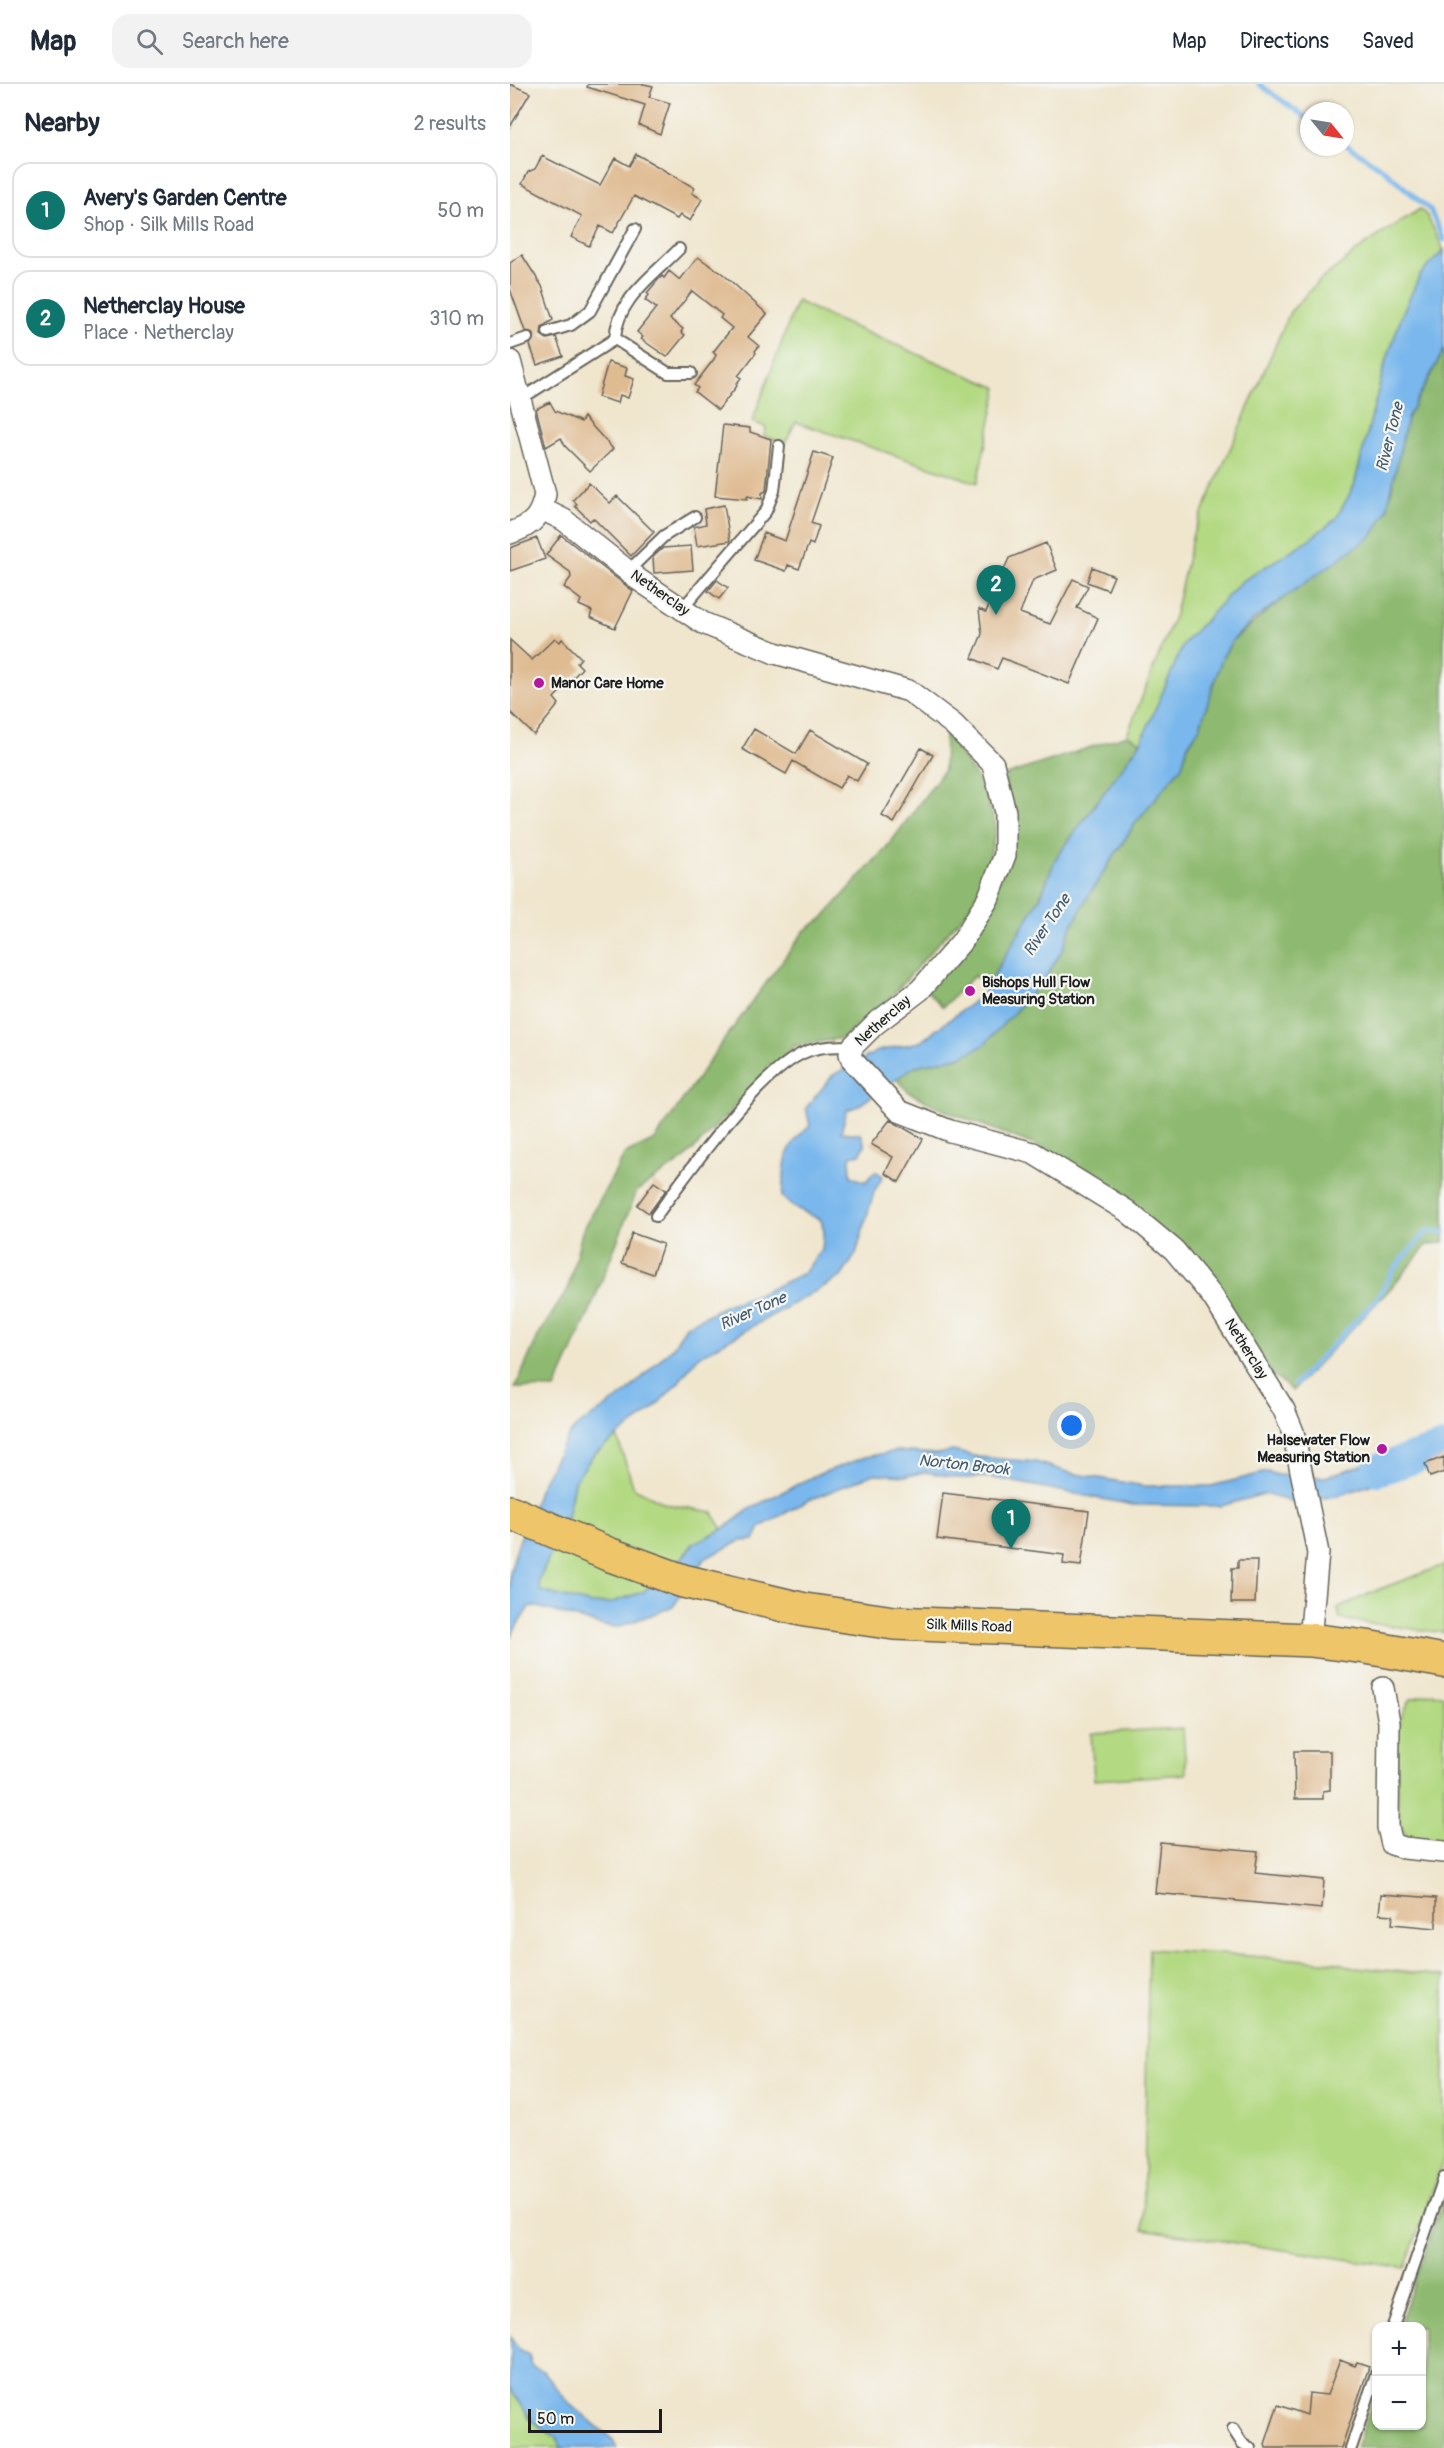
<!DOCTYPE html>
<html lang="en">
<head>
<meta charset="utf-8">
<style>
	body { margin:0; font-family:Pangolin,sans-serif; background:#f2f2f3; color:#1f2937 }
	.controls { position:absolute; right:18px; bottom:18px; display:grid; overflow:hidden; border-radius:12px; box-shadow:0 2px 4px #0004 }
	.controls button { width:54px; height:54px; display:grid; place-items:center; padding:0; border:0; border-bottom:2px solid #e0e1e3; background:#fff; color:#1f2937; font:30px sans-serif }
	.compass { position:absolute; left:790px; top:18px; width:54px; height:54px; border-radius:50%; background:#fff; box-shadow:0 2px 4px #0004; rotate:120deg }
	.scale { position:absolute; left:18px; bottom:15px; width:134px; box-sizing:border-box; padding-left:6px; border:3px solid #1c1c1c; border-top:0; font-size:16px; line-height:21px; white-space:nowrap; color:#1c1c1c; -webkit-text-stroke:4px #f6f6f2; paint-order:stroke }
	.you { position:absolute; left:562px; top:1342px; width:21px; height:21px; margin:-15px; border:4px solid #fff; border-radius:50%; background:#1a73e8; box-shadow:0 0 0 9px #1a73e833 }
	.badge { display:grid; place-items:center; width:39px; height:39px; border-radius:50%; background:#0f766e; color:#fff; font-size:20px; font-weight:700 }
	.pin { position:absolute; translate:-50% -50px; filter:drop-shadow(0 2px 3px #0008) }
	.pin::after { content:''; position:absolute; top:32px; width:21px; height:18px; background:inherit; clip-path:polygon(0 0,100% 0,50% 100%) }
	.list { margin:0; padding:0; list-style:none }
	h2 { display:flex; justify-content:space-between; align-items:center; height:78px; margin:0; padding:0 24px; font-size:26px }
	h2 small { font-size:20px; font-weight:400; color:#747a83 }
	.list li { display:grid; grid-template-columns:39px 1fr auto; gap:18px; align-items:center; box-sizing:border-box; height:96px; margin:0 12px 12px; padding:0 12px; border:2px solid #e0e1e3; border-radius:18px }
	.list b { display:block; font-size:22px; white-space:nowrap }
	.list p { margin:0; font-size:20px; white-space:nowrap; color:#747a83 }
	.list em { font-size:20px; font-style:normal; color:#747a83 }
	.icon { flex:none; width:33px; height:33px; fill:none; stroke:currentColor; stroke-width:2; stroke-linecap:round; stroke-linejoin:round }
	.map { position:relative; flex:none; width:934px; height:2364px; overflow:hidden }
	header { display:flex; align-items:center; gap:36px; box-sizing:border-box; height:84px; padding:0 30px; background:#fff; border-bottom:2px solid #e0e1e3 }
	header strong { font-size:28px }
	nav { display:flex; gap:33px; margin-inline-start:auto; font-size:21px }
	.search { width:420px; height:54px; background:#f2f2f3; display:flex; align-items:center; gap:15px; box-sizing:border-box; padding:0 21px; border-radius:18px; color:#747a83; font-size:22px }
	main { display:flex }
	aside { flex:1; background:#fff }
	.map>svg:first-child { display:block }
</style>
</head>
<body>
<header>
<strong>Map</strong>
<div class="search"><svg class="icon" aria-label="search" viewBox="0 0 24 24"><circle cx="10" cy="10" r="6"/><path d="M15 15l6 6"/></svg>Search here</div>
<nav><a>Map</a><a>Directions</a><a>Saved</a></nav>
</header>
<main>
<aside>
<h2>Nearby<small>2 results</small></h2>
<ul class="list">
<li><span class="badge">1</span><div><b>Avery's Garden Centre</b><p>Shop · Silk Mills Road</p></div><em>50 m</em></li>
<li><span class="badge">2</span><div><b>Netherclay House</b><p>Place · Netherclay</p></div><em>310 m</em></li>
</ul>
</aside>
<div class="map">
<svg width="934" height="2364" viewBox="0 0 934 2364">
	<rect width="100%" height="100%" fill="#f6f6f2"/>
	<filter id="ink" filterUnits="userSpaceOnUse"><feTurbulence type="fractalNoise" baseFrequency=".0167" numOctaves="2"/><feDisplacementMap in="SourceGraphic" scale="12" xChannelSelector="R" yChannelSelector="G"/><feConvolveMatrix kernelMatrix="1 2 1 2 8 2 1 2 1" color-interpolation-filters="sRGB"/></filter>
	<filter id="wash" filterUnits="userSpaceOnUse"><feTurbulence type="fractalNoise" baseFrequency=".008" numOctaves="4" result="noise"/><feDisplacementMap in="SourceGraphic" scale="24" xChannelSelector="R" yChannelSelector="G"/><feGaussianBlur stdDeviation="1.35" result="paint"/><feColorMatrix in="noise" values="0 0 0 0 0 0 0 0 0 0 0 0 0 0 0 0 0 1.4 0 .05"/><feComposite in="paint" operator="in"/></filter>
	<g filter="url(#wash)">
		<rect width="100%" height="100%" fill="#f0e6ce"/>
		<path fill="#b3d982" stroke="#687a4f" stroke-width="1.5" d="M910,125L917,132L934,166L910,191L874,284L844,402L826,435L797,457L731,498L713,518L631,658L617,651L665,530L683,450L780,228L808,198L856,160Z
			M287,217L322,234L488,304L467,399L286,338L275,359L254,352L256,343L242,338Z
			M107,1353L124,1404L156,1420L202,1428L213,1445L183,1460L174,1472L133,1508L100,1519L81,1520L30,1507L29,1497L57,1433L64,1398L83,1371Z
			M934,1481V1549L830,1535L828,1524L870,1505Z
			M923,1609L934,1612V1762L898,1756L888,1736L887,1666L890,1635L901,1615Z
			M673,1644L676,1690L584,1696L581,1649Z
			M639,1865L824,1878L844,1883L934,1892V2074L895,2184L633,2145Z
			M0,2304L22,2337L46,2353L52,2364H0Z"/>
		<path fill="#8eb970" stroke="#556a46" stroke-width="1.5" d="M934,266V1158L917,1161L880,1205L782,1307L761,1289L684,1175L538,1066L438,1028L400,1009L385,994L405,982L452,972L502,928L534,896L553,865L560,845L580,809L626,738L672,682L678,662L690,643L712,574L722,557L877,426L897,334Z
			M435,649L471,699L486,741L477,790L458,826L379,915L333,954L284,962L174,1075L127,1107L79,1229L45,1305L5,1304L29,1250L58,1205L72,1148L115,1070L145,1056L211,960L295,846L312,835L381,758L434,686Z
			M617,651L631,658L546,774L531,812L479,900L464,892L433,923L417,907L484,820L496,691Z
			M934,2113V2364H846L866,2305V2342H912V2242H889Z"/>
		<path fill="#79b7ec" stroke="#4a6a84" stroke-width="1.5" d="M934,166V266L897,334L877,426L863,451L743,536L722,557L712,574L690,643L678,661L672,682L626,738L580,809L560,845L553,865L534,896L473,962L452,972L405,982L348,1022L337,1026L331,1048L351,1050L355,1061L350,1070L340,1072L341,1092L355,1098L365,1087L373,1092L364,1108L346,1170L331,1193L188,1273L168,1299L142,1326L83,1371L64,1398L57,1433L29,1496L30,1507L81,1520L100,1519L133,1508L174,1472L183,1460L213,1445L241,1424L304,1392L355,1373L387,1367L426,1370L443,1367L468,1373L526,1378L561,1389L634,1402H701L757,1388L768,1391L815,1393L876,1373L892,1371L907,1373L884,1393L827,1412L783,1418L754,1410L711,1422L623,1421L479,1393L450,1394L415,1388L397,1392L364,1390L297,1417L250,1443L244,1456L230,1457L194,1475L163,1523L108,1543L94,1542L28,1523H19L0,1553V1489L6,1466L29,1405L57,1354L65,1344L115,1310L163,1263L176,1242L216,1221L252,1209L294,1189L312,1165L314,1147L311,1136L284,1123L272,1113C276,1077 271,1066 300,1042L296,1024L323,991L368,967L410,958L472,911L531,812L546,774L631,658L674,559L731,498L797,457L826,435L844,402L874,284L893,228L910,191Z
			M0,2252L9,2266L19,2271L23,2283L33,2287L57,2317L103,2356L107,2364H52L46,2353L22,2337L0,2304Z"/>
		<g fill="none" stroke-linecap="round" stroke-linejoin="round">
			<path stroke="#79b7ec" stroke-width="5" d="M749,0L799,36
				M835,60L873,85L920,126L934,156
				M785,1300L867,1215L884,1185L917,1147L934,1148"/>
			<path stroke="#79b7ec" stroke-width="32" d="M867,1386L934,1364"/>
		</g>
		<g id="blocks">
			<path fill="#dfbb92" d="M0,0L20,9L0,43Z
				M78,0H134L143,2L139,13L160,19L150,50L129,41L135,21L77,3Z
				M126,70L185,104L182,109L192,115L180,137L170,131L167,135L124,112L103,149L90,142L79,162L61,153L72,132L12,100L18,88L25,85L32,72L90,101L105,74L119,82Z
				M12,171L32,202L43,236L32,243L31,251L37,255L46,253L53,272L27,281L20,261L24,252L21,248L15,247L0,205V179Z
				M188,173L213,190L257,230L238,253L249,262L245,267L246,269L228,292L231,294L226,300L227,302L208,326L185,308L188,304L184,301L204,275L206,271L203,268L222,244L210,234L212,231L182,207L160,235L173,245L171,248L175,251L157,273L131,255L133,253L127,248L146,224L135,216L139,211L137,209L148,196L152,192L154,194L159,187L170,196Z
				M98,278L117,284L115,292L124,295L118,314L110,311L108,319L88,313Z
				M40,318L45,327L71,338L74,333L103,365L80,387L55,362L51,354L36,363L26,325Z
				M213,341L240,344V348L261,355L256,407L252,409V415L237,412V415L205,412Z
				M304,368L323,374L301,439L309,442L303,461L299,459L289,485L278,481L276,487L244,476L254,449L275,457Z
				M79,399L100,419L107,412L144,448L121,472L83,434L80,437L65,422L67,420L63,416Z
				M214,421L220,457L187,462L184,443L196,440L194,425Z
				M51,451L123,507L105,544L80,533L82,527L69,521L71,516L54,503L61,493L60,488L36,471Z
				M27,454L35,475L0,487V464Z
				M536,459L547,486L523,496L510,529L540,540L563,495L578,502L567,524L588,534L559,600L492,574L487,585L462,574L472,550L469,525L476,528L499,474Z
				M181,462L183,486L144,489L143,473L153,464Z
				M582,483L604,492L598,506L577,498Z
				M207,496L218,504L209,515L198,507Z
				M45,554L50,558L52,555L71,574L67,579L72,584L44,614L49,620L24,651L0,628V556L22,576Z
				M244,645L286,670L300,646L357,680L347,697L337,691L329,704L283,677L276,690L232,665Z
				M411,664L423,671L384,739L372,732Z
				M380,1036L413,1055L389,1098L375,1089L383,1073L361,1060Z
				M144,1098L156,1106L139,1129L127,1121Z
				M122,1149L153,1160L143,1190L112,1179Z
				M934,1373V1388L920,1393L915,1380Z
				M433,1409L579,1427L571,1482L553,1480L554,1471L427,1455Z
				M728,1476H747L745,1519H721L722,1484H728Z
				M784,1667H820V1706L813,1707V1715H785Z
				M650,1758L748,1767L745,1789L814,1796L812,1825L645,1809Z
				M871,1810L926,1814V1844L882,1840L883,1831L869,1830Z
				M830,2276L845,2282L847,2279L859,2283L831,2364H756L755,2360L768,2321L797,2331L799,2309L817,2311Z"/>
		</g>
	</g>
	<g filter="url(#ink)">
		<use href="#blocks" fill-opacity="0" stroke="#66635a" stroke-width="1.5"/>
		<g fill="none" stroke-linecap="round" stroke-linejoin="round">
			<g stroke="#66635a" stroke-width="14">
				<path id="service" d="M38,248L61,241L80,227L125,145
					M105,255L158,289H181
					M0,260L17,254
					M9,316L105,255C107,215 143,192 169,165
					M118,487L154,452L185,433
					M172,525L256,427L264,407L269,362
					M146,1132C176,1091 252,983 298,967C312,962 328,962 343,962
					M883,2242L934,2094
					M723,2345L732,2359L740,2364
					M841,2364L866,2290"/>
			</g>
			<g stroke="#66635a" stroke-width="24">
				<path id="minor" d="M0,277L35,410C31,433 22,442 0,449
					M32,425L54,436L129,496L193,539L265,569L399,607L443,640L483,680L495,728V771L478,815L453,856L410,906L365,940L343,962L340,970L342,976L389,1027L440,1047L523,1069L617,1127L664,1166L703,1213L774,1326L783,1348L808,1469L800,1556
					M873,1604L879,1638L878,1743L882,1760L894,1764L934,1768"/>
			</g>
			<g stroke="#66635a" stroke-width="36">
				<path id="primary" d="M0,1428L98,1470L173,1497L295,1526L384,1539L800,1556L856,1563L934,1577"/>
			</g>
			<use href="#service" stroke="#fff" stroke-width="10"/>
			<use href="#minor" stroke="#fff" stroke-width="21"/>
			<use href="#primary" stroke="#eec569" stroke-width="33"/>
		</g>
	</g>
	<g fill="#b5179e" stroke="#f6f6f2" stroke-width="2">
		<circle cx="29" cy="599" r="6"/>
		<circle cx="460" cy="907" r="6"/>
		<circle cx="872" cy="1365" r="6"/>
	</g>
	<g text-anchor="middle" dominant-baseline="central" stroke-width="4.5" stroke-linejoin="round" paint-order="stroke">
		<g font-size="15" fill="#1c1c1c" stroke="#f6f6f2">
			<text transform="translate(150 509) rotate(35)">Netherclay</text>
			<text transform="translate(373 937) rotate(-41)">Netherclay</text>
			<text transform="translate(736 1265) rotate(58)">Netherclay</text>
			<text transform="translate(459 1542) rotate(2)">Silk Mills Road</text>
		</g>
		<g font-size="15" font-weight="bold" fill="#1c1c1c" stroke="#f6f6f2" text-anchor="start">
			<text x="41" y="599">Manor Care Home</text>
			<text x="472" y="898">Bishops Hull Flow<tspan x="472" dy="17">Measuring Station</tspan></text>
			<text x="860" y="1356" text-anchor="end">Halsewater Flow<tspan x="860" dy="17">Measuring Station</tspan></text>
		</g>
		<g font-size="16" font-style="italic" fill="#415a6f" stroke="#f6f6f2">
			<text transform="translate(880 353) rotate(-76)">River Tone</text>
			<text transform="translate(537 841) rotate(-56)">River Tone</text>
			<text transform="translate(243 1227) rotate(-24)">River Tone</text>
			<text transform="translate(454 1381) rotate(6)">Norton Brook</text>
		</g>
	</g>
</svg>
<div class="controls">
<button>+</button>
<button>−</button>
</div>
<svg class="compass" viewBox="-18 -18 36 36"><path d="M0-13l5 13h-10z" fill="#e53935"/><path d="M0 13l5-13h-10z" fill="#747a83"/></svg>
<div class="scale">50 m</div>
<div class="you"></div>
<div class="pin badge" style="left:501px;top:1465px">1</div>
<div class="pin badge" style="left:486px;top:531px">2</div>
</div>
</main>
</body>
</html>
